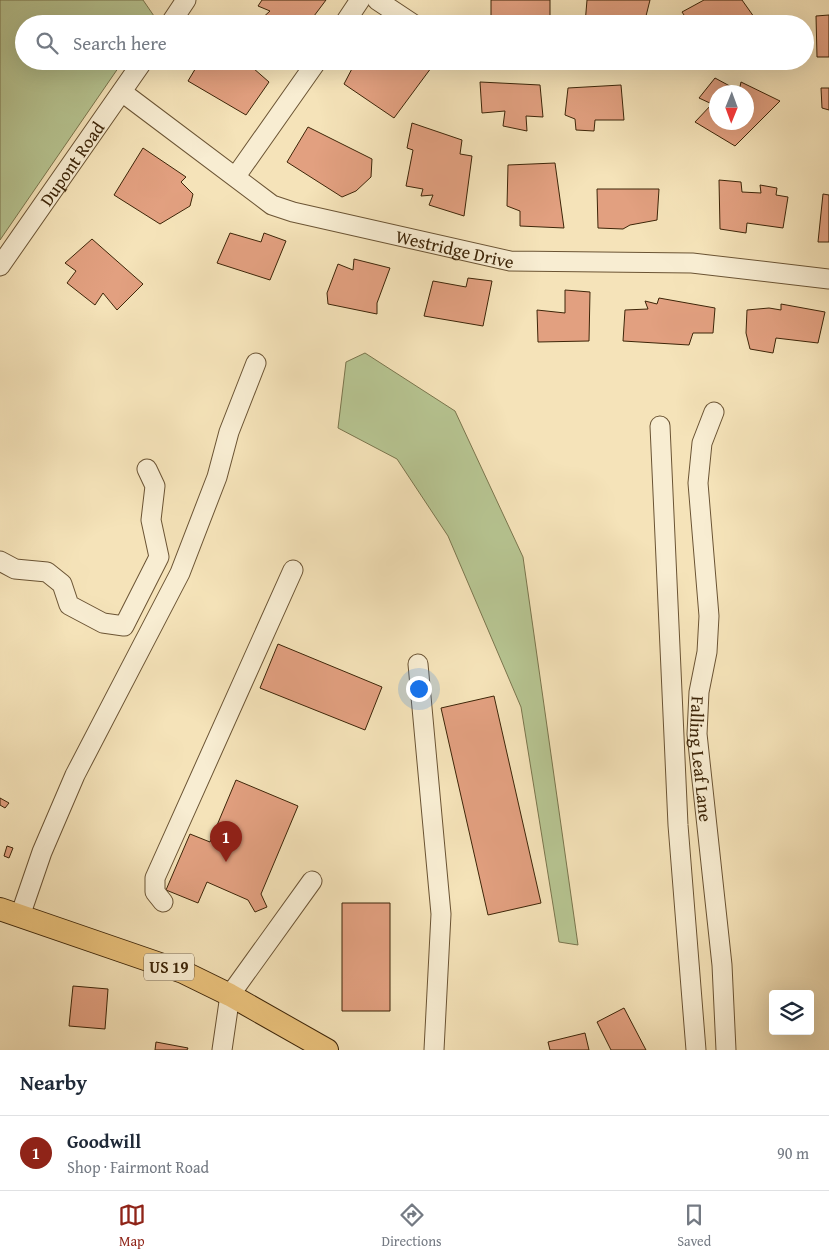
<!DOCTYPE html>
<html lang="en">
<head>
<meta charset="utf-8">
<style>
	body { margin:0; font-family:"Gentium Book Plus",serif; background:#f2f2f3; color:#1f2937 }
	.controls { position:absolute; right:15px; bottom:15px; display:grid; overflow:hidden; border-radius:5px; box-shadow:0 5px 20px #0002 }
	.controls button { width:45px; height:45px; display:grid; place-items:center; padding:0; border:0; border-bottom:1px solid #e0e1e3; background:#fff; color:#1f2937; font:25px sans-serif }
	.compass { position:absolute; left:709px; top:85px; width:45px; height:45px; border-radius:50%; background:#fff; box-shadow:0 5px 20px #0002; rotate:181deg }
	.you { position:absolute; left:418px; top:688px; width:18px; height:18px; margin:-12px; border:4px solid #fff; border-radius:50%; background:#1a73e8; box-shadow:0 0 0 8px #1a73e833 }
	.badge { display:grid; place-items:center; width:32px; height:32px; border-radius:50%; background:#8f2418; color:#fff; font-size:16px; font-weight:700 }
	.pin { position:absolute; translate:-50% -41px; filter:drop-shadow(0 1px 2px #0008) }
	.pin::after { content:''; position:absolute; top:26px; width:18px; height:15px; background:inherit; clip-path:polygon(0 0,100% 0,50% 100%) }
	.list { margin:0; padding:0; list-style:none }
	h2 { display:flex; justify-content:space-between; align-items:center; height:65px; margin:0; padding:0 20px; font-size:21px }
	h2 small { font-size:16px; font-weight:400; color:#747a83 }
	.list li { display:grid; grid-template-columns:32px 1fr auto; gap:15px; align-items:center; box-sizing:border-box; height:75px; padding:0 20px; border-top:1px solid #e0e1e3 }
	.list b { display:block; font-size:19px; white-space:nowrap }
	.list p { margin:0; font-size:16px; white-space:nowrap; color:#747a83 }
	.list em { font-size:16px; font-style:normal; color:#747a83 }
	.icon { flex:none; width:28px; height:28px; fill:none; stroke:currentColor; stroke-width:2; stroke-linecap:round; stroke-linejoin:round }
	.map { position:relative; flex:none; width:829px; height:1050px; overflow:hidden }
	.search { position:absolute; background:#fff; box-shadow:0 5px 20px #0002; left:15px; right:15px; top:15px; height:55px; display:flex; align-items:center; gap:12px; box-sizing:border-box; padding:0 18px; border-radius:28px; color:#747a83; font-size:19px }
	.sheet { height:140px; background:#fff }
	nav { display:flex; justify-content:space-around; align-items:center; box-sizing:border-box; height:70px; border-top:1px solid #e0e1e3; background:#fff; font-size:14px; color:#747a83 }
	nav a { display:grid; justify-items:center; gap:2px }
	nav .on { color:#8f2418 }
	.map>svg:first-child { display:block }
</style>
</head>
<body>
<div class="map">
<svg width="829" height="1050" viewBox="0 0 829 1050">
	<rect width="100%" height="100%" fill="#f5e3b9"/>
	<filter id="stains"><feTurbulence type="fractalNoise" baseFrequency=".004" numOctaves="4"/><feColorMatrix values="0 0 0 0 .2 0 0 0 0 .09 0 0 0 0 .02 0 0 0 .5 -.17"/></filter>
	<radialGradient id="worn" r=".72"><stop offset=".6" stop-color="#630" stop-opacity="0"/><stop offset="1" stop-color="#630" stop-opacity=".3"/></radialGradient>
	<path fill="#b7c592" stroke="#7a754d" d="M0,0H143L154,16L149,24H24V61H123L0,240Z
		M365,353L455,411L523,557L578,945L559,942L521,707L448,536L397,459L338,428L346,362Z"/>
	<path fill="#e2a080" stroke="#3d2508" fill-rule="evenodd" d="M262,0H326L308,24H264L259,21L270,11L258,6Z
		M491,0H550V20L491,21Z
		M587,0H650L644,24H585Z
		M704,0H742L759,24H690L682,12Z
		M829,15V57H817L816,16Z
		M200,61H245L269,82L246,115L188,81Z
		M356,61L370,64L371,61H383L390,65L392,61H418L431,68L394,118L344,84Z
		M715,78L739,91L741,82L780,101L735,146L695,122L712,104L699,98ZM716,92H746V122H716Z
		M480,82L540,85L543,117L526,116L527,131L503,126L505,111L482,113Z
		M621,85L624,120H595L594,131L576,130L575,119L565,115L568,88Z
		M821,88H829V110L822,108Z
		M412,123L462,140L460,154L472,156L464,216L429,205L433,195L421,196L423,189L406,186L413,150L407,148Z
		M308,127L372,159L371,177L356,191L342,197L287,162Z
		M143,148L186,177L181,182L193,194L190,206L160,224L114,195Z
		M555,163L564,228L520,226V211L507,206L508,165Z
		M719,180L741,182L742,192L761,193L760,185L777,188L776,195L788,197L783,228L747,223L746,233L720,229Z
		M597,189H659L657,220L630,225L623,229L598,228Z
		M823,194L829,195V242H818Z
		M230,233L261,242L264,233L286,241L270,280L217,263Z
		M92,239L143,284L117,310L103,293L95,305L67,283L76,271L65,263Z
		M354,259L390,268L377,303V314L328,304L327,293L338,264L353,270Z
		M468,278L492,281L483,326L424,316L433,281L466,287Z
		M565,290L590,292L589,341L538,342L537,310L565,313Z
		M659,298L715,308L713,333H693L689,345L623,341L625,310L648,309L645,301L657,304Z
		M781,304L825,312L818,343L776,338L773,353L750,349L746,333L747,310L769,308L781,310Z
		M278,644L382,687L365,730L260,688Z
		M494,696L541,903L488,915L441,708Z
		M236,780L298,806L261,894L267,907L255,912L248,900L207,882L198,903L166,890L190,834L210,842Z
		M0,798L9,803L5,808L0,805Z
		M7,846L13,848L9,858L4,856Z
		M342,903H390V1011H342Z
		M73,986L108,989L105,1029L69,1026Z
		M624,1008L646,1050H611L597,1022Z
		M585,1033L589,1050H550L548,1042Z
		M156,1042L188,1048L187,1050H155Z"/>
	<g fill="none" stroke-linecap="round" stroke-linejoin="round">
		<g stroke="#6b5434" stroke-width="21">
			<g id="minor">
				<path d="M377,0L413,24"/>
				<path d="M170,24L186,0"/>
				<path d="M344,24L360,0"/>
				<path id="s1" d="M122,92L272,205L293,212L510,261L692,263L829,279"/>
				<path d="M236,176L317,61"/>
				<path id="s2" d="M0,266L143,61"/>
				<path id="s3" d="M714,412L702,443L698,483L709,616L707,652L699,692L697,734L722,965L726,1050"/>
				<path d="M660,426L678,825L696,1050"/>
				<path d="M0,561L15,569L47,572L62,584L69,605L103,623L124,626L159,557L151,520L155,486L147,469"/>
				<path d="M418,664L441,914L434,1050"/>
				<path d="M163,902L155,892V878L293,570"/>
				<path d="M20,916L42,852L75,775L180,573L217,477L229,432L256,363"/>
				<path d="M222,1050L230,995L312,881"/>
			</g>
		</g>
		<g stroke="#3d2508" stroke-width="24">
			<path id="major" d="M0,909L183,972L230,995L327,1050"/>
		</g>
		<use href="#minor" stroke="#f8edd2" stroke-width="19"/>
		<use href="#major" stroke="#eac27c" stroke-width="22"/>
	</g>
	<g text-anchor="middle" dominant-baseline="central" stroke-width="4" stroke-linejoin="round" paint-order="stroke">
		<rect fill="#f8edd2" stroke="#756145" stroke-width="1" x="144" y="953.5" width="50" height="27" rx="4"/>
		<g font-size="16" font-weight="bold" fill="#3d2508">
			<text x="169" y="967">US 19</text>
		</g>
		<g font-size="18" fill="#3d2508" stroke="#f8edd2">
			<text stroke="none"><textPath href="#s2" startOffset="125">Dupont Road</textPath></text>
			<text stroke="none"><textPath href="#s1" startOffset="376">Westridge Drive</textPath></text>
			<text stroke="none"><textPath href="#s3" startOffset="351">Falling Leaf Lane</textPath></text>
		</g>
	</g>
	<rect width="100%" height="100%" filter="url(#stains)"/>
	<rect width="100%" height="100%" fill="url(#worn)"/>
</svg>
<div class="controls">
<button><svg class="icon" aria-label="layers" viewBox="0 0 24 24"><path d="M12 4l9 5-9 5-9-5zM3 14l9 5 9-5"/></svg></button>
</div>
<svg class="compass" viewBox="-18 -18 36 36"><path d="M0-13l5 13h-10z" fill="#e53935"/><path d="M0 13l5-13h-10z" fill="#747a83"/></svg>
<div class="you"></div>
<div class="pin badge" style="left:226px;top:862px">1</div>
<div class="search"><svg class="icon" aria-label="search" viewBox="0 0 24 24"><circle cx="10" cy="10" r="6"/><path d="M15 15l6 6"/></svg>Search here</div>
</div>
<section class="sheet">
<h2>Nearby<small></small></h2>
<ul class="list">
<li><span class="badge">1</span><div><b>Goodwill</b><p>Shop · Fairmont Road</p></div><em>90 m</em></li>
</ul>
</section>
<nav>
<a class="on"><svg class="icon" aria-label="map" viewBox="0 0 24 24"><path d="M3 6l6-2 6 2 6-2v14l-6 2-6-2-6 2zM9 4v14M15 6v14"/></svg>Map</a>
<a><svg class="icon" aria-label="directions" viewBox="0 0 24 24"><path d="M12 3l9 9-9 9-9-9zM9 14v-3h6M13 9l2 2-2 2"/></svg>Directions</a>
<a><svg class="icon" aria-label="saved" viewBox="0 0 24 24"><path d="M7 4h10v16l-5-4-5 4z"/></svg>Saved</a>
</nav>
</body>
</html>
